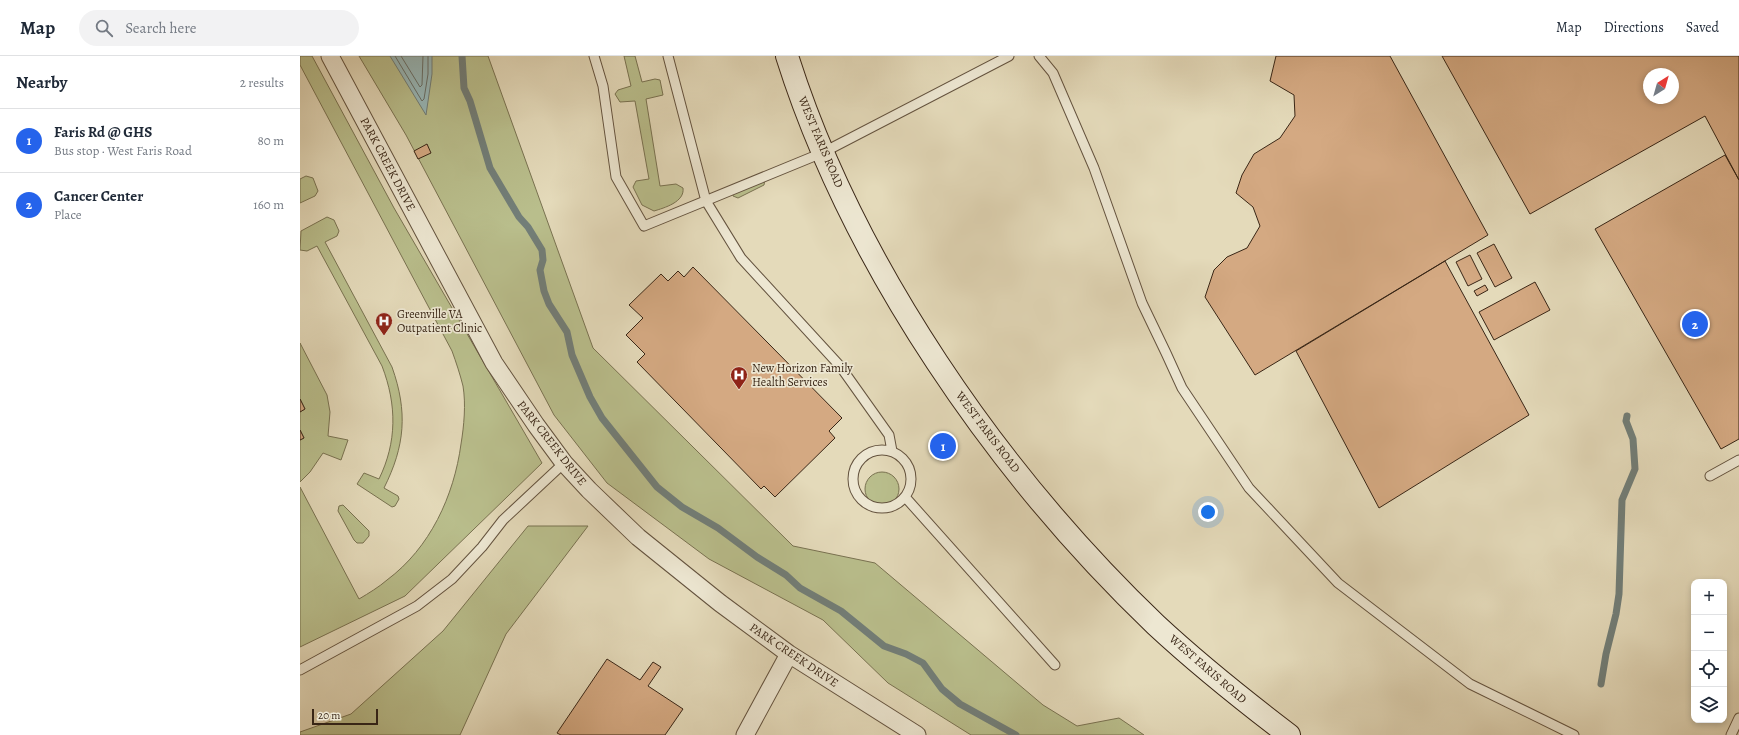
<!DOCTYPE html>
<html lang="en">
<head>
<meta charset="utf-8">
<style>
	body { margin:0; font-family:Alegreya,serif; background:#f2f2f3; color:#1f2937 }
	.controls { position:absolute; right:12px; bottom:12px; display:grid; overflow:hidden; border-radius:8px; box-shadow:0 2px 6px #0003 }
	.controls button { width:36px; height:36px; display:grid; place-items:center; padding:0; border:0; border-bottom:1px solid #e0e1e3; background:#fff; color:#1f2937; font:20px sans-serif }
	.compass { position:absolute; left:1343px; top:12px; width:36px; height:36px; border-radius:50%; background:#fff; box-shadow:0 2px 6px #0003; rotate:37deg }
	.scale { position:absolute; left:12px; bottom:10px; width:66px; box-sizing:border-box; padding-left:4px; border:2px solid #392616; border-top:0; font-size:11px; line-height:14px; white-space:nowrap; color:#392616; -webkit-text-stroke:3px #ede7d2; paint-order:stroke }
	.you { position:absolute; left:908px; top:456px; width:14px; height:14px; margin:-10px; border:3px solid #fff; border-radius:50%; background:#1a73e8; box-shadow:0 0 0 6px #1a73e833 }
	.badge { display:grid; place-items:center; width:26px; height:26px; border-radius:50%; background:#2563eb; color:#fff; font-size:13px; font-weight:700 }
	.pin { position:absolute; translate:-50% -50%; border:2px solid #fff; box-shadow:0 1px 4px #0006 }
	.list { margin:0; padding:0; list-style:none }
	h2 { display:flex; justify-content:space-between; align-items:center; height:52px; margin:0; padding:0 16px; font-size:17px }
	h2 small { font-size:13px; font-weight:400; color:#747a83 }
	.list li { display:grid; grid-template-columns:26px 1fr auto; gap:12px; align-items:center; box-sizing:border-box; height:64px; padding:0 16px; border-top:1px solid #e0e1e3 }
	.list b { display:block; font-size:15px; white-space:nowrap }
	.list p { margin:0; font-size:13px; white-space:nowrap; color:#747a83 }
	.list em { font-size:13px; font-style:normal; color:#747a83 }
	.icon { flex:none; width:22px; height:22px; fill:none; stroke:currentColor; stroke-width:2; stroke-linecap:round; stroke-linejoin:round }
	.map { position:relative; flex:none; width:1439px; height:679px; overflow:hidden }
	header { display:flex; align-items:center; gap:24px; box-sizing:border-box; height:56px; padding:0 20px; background:#fff; border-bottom:1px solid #e0e1e3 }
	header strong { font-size:19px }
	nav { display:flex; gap:22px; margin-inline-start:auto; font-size:14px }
	.search { width:280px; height:36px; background:#f2f2f3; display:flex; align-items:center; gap:10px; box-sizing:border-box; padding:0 14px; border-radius:22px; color:#747a83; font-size:15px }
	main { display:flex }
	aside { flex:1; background:#fff }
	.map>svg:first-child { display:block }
</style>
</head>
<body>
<header>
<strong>Map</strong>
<div class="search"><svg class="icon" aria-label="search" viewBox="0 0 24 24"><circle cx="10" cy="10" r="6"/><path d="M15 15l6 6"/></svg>Search here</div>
<nav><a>Map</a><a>Directions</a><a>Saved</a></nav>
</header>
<main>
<aside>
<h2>Nearby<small>2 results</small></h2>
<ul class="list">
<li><span class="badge">1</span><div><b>Faris Rd @ GHS</b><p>Bus stop · West Faris Road</p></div><em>80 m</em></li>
<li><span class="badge">2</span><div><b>Cancer Center</b><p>Place</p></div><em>160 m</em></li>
</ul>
</aside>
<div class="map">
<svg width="1439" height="679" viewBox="0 0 1439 679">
	<rect width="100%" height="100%" fill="#e4daba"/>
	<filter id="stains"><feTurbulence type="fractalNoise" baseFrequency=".005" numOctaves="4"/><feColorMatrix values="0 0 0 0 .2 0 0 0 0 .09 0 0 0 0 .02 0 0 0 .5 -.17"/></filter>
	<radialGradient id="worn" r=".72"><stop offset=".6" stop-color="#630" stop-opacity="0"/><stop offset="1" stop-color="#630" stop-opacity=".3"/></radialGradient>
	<path fill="#b9be8c" stroke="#797251" d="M0,0H12L94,152L242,407L105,540L0,591V431L59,543C69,537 79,531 87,524C130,492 154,440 161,388C164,370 166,348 163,330C160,318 156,306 152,295L0,9Z
		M59,0H188L293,292L493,490L575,507L743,649L777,670L819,662L844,679H671L588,627L523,564L409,503L307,427L254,359L106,79Z
		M324,0H335L342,26L355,23L360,24L363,39L346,43L360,130L376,128L383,132C385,146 364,152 354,155L342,149L333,131L336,125L349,123L335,45L320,46L315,38L318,34L331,30Z
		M6,120L13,122L18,135L15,140L0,147V123Z
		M465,123L464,129L438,142L433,140V138Z
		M27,161L34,164L39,175L37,180L25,186L92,311C108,356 105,390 84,432L98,440L99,443L95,450L92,451L57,428L64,417L79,423C97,386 97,349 82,310L17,190L7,195L0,194L1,175Z
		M0,287L27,339L30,356L28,380L48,384L41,404L23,397L10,416L0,426V384L4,382L0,374V356L5,353L0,343Z
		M565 433a17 17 0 1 1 34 0a17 17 0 1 1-34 0Z
		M43,449L69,475V480L63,487H57L54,484L38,455L39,450Z
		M228,470H288L206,578L160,679H0V676L51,658L143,575Z"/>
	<path fill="#98b8b9" stroke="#727e78" d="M90,0H132V18L126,59Z"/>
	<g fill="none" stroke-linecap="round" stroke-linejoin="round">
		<path stroke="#686f68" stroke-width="1" d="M95,0L122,45L124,43L128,18V0
			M101,0L120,31L122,29L123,0"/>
		<path stroke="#727e78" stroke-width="7" d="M162,0L164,32L170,45L190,112L219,161L228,171L242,194L243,204L240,214L244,235L249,248L267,276L272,299L290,341L302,362L357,431L382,451L418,472L457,501L486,519L500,532L541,555L584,590L606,598L623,607L642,633L660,648L716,679
			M1301,628L1306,598L1316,558L1319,538L1322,444L1335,413L1333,383L1326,365L1327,360"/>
	</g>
	<path fill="#d4a982" stroke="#392616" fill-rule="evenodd" d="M976,0H1090L1188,179L955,319L905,241L914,214L927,201L947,192L960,170L953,151L936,137L942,119L954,98L980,82L995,60L994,39L970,25Z
		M1142,0H1439V124L1405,60L1230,158ZM1349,18H1373V42H1349Z
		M127,88L131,97L118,103L114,95Z
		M1425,99L1439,124V383L1421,393L1295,173Z
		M1194,188L1212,222L1195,231L1177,197Z
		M1170,199L1182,223L1168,230L1156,206Z
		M1145,205L1229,359L1079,452L996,295Z
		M393,211L542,362L529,375L535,382L475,441L464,430L461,433L337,306L345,298L326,279L343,262L329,249L361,218L368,225L378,215L384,221Z
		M1235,226L1250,254L1194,284L1179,256Z
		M1185,229L1188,234L1177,240L1174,235Z
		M0,343L5,353L0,356Z
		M0,374L4,382L0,384Z
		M307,603L340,624L353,606L361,611L348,630L383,653L365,679H261L257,677Z"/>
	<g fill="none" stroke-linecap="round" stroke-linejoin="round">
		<g stroke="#64533f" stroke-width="11">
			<path id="lane" d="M294,0L303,30L316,121L344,170L522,97L709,0
				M368,0L406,145L441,202L540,310L589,379L592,395
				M739,0L753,17L794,112L842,247L866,297L882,332L949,432L1038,527L1170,628L1274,679
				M553 423a29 29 0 1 1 58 0a29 29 0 1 1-58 0Z
				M1410,420L1439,404
				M606,442L755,609
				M0,614L117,550L152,523L182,491L203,464L264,407
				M1431,679L1439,662"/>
		</g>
		<g stroke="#64533f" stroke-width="19">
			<path id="street" d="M30,0L194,307L236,369L264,407L289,434L338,481L420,547L489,598L617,679
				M445,679L489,598"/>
		</g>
		<g stroke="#392616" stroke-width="24">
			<path id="secondary" d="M487,0C553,209 698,418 856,569C898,608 943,644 989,679"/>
		</g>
		<use href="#lane" stroke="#ede7d2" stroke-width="9"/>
		<use href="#street" stroke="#ede7d2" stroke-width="17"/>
		<use href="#secondary" stroke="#ede7d2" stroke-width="22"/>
	</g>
	<defs>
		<g id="hospital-pin" transform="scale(0.9)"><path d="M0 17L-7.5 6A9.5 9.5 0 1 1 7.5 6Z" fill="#8f2418" stroke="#ede7d2"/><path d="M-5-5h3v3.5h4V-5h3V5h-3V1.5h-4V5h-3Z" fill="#fff"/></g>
	</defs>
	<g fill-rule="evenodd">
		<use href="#hospital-pin" x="84" y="265"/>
		<use href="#hospital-pin" x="439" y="319"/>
	</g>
	<g text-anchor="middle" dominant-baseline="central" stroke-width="3.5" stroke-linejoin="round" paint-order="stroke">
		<g font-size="12" fill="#392616" stroke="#ede7d2">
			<text transform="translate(521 86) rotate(67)">WEST FARIS ROAD</text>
			<text transform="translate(88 108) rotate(62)">PARK CREEK DRIVE</text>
			<text transform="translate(688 376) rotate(53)">WEST FARIS ROAD</text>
			<text transform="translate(252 387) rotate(52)">PARK CREEK DRIVE</text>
			<text transform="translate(494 599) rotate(34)">PARK CREEK DRIVE</text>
			<text transform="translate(908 613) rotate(41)">WEST FARIS ROAD</text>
		</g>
		<g font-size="12" fill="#392616" stroke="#ede7d2" text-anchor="start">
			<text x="97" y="258">Greenville VA<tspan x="97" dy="14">Outpatient Clinic</tspan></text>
			<text x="452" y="312">New Horizon Family<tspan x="452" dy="14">Health Services</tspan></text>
		</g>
	</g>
	<rect width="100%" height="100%" filter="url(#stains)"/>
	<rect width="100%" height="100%" fill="url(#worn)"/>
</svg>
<div class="controls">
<button>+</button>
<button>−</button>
<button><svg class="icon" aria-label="locate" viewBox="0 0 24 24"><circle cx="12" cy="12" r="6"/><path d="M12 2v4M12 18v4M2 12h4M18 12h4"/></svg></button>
<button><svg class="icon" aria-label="layers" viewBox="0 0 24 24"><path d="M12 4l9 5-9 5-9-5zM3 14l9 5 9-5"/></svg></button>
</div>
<svg class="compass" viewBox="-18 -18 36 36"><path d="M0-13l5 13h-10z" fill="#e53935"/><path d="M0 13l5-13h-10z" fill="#747a83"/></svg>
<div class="scale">20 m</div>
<div class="you"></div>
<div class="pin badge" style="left:643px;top:390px">1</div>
<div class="pin badge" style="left:1395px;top:268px">2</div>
</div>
</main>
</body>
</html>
